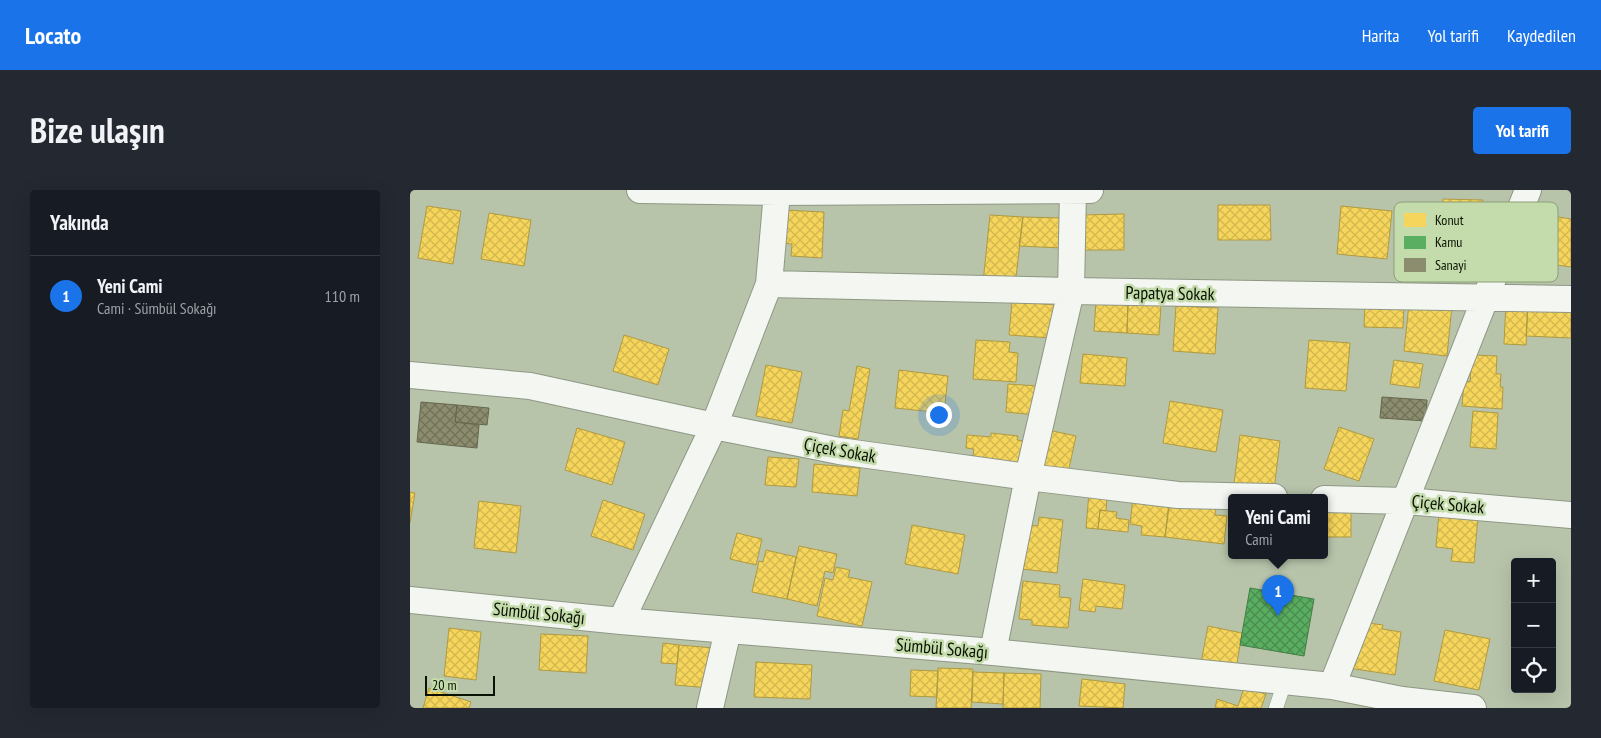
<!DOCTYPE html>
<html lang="tr">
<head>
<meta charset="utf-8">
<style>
	body { margin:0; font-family:"PT Sans Narrow",sans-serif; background:#242831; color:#f1f3f6 }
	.controls { position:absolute; right:15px; bottom:15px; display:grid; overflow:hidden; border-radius:5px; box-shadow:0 5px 20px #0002 }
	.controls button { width:45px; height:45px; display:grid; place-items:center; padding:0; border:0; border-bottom:1px solid #363941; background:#171b24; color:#f1f3f6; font:25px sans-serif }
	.scale { position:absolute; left:15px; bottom:12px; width:70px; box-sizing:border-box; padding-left:5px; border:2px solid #0a1203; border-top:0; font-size:14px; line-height:18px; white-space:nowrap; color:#0a1203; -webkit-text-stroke:4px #c4dcab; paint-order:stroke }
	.you { position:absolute; left:528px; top:224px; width:18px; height:18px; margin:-12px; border:4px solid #fff; border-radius:50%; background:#1a73e8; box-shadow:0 0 0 8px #1a73e833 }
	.badge { display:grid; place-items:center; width:32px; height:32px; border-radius:50%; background:#1a73e8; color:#fff; font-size:16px; font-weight:700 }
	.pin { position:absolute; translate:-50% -41px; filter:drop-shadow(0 1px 2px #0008) }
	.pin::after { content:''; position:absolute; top:26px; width:18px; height:15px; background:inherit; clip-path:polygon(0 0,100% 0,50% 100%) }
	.popup { position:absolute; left:818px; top:304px; width:100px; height:65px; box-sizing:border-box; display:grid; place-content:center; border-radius:5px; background:#171b24; filter:drop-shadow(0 1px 4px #0005); font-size:16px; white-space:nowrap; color:#9ea1a6 }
	.popup b { font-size:19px; color:#f1f3f6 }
	.popup::after { content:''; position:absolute; left:50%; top:100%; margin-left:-10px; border:10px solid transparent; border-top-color:#171b24 }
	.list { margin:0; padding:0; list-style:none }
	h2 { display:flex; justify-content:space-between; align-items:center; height:65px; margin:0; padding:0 20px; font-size:21px }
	h2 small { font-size:16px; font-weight:400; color:#9ea1a6 }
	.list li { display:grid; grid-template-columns:32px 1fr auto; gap:15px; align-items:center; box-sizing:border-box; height:80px; padding:0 20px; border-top:1px solid #363941 }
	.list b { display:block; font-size:19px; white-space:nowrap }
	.list p { margin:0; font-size:16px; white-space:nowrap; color:#9ea1a6 }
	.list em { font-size:16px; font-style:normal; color:#9ea1a6 }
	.icon { flex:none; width:28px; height:28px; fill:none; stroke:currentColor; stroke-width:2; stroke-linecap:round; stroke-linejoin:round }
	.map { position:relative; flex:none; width:1161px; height:518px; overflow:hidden; border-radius:5px }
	header { display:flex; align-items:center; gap:30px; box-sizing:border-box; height:70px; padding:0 25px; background:#1a73e8; color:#fff }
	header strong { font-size:24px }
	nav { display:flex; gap:28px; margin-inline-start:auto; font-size:18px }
	.intro { display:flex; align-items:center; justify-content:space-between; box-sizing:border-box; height:120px; padding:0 30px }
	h1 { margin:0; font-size:35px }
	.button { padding:12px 22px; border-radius:5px; background:#1a73e8; color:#fff; font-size:18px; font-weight:700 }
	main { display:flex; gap:30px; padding:0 30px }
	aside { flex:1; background:#171b24; border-radius:5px; box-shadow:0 5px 20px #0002 }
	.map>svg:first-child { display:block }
</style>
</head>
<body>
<header>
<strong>Locato</strong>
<nav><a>Harita</a><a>Yol tarifi</a><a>Kaydedilen</a></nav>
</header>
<div class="intro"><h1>Bize ulaşın</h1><a class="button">Yol tarifi</a></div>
<main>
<aside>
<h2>Yakında<small></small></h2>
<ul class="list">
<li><span class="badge">1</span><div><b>Yeni Cami</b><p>Cami · Sümbül Sokağı</p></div><em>110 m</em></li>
</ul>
</aside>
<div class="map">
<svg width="1161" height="518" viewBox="0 0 1161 518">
	<defs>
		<pattern id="homes-cross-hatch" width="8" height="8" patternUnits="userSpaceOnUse" patternTransform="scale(1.25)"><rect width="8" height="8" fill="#f6d55c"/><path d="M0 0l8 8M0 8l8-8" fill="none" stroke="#d2b64e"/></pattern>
		<pattern id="public-cross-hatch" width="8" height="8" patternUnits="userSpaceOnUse" patternTransform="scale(1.25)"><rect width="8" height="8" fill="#5aae61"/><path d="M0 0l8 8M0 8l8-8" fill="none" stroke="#498c4e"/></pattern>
		<pattern id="industry-cross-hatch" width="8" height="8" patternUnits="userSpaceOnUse" patternTransform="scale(1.25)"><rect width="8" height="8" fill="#8c8c6e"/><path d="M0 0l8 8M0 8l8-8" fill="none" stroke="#717158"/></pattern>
	</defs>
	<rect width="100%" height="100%" fill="#b7c4aa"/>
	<path fill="url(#homes-cross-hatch)" stroke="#af9a41" d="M1033,9L1073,10L1072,60L1032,59Z
		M808,15H860L861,50H808Z
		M17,16L51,21L43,74L8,68Z
		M931,16L982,21L977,69L927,64Z
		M372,20L414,22L412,68L381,66L382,54L371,53Z
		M79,23L121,30L114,76L71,69Z
		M714,24V60H672V25Z
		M580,25L613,27L605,96L573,93Z
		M1142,26L1161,29V77L1134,73Z
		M613,27L653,28L652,58L609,56Z
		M602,111L644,115L641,148L599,145Z
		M686,111L718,113L717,143L684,141Z
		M1096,112L1118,113L1116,155L1094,154Z
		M718,113L751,115L749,145L717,143Z
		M1118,113L1161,116V148L1116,146Z
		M955,114H994L993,138L954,137Z
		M999,114L1042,115L1037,166L994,161Z
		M766,116L808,118L805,164L763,161Z
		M214,145L259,159L248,195L203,181Z
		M566,150L600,152L599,162L608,163L606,192L563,189Z
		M899,150L940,153L936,201L895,198Z
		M673,164L717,168L715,196L670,193Z
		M1062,165L1087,166L1086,184H1091L1090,197H1093L1092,219L1052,216L1054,191L1060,192Z
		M984,170L1013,174L1009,198L980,194Z
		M356,175L392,182L382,233L346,226Z
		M447,176L460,179L448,249L429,246L433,220L439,221Z
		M489,180L538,186L534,223L485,218Z
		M598,194L628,196L626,225L596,222Z
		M760,211L813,220L806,262L753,253Z
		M1063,221L1088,223L1086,259L1060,257Z
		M929,237L964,249L949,291L914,279Z
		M167,238L215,252L202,295L155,280Z
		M638,240L666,246L657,288L629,282Z
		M581,243L608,246L607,250L615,251L612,279L562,273L564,259L556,258L557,245L581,247Z
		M830,245L870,251L864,299L824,294Z
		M358,267L389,269L386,297L355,295Z
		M404,274L450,278L447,306L402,302Z
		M0,302L5,303L0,333Z
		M679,303L697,305L696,321L690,320L688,339L676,338Z
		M723,308L759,312L755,347L731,345L732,336L720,334Z
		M193,310L235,324L223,360L181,346Z
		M760,310L806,315L805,325L817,326L814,354L755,347Z
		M69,311L111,316L106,363L64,358Z
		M914,318L941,319V347H914Z
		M690,320L707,322L706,328L719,330L718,342L688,339Z
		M1029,323L1068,326L1064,373L1041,371L1043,359L1026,357Z
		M629,327L653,330L647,383L612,379L616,335L628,336Z
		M502,335L555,345L548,384L495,374Z
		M327,343L352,349L346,375L320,369Z
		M389,356L427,364L423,383L415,381L407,416L377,409Z
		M356,360L386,367L377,409L342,402L349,371L353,372Z
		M426,377L440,380L438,387L462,392L452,436L407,426L415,388L423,390Z
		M673,389L715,395L712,419L686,416L685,422L669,420Z
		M613,391L650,395L649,407L661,408L658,438L622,435V430L609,429Z
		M958,433L973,435L972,439L991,442L985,485L938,478Z
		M798,436L832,443L826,479L791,473Z
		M39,438L71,442L66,490L34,486Z
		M1035,440L1080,449L1069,500L1024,491Z
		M131,444L178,446L176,483L129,480Z
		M253,453L269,455L267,474L251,473Z
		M269,455L304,458L300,498L265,495Z
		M346,472L402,475L400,509L344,507Z
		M528,478L563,479L561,518H526Z
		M501,480L528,481L527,507L500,506Z
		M563,482L594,483L593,514L562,512Z
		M594,483L631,484L630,518H593Z
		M672,489L715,494L713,518L669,516Z
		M19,498L61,512L59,518H13Z
		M834,498L856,504L851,518H805L807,509L828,516Z"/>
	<path fill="url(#public-cross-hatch)" stroke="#427f45" d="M840,398L904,409L894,466L830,455Z"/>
	<path fill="url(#industry-cross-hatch)" stroke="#65674e" d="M972,207L1017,210L1016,231L970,228Z
		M11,212L47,215L45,232L69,235L67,258L7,252Z
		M47,215L79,218L77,235L45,232Z"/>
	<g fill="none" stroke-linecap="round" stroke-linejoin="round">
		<g stroke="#8e9784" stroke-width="15">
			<path id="service" d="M866,518L875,491"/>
		</g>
		<g stroke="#8e9784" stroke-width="28">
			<path id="minor" d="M230,0L367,2L680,0
				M359,94L661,101L1161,109
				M0,185L120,196L304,236L429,261L618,287L768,305L864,307
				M914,309L996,311L1161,325
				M0,410L211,431L583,462L922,496L992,510L1063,518
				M211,431L304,236L359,94L367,2
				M583,462L618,287L661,101L663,1
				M922,496L1118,0
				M300,518L318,440"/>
		</g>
		<use href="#service" stroke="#f4f6f2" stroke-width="14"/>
		<use href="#minor" stroke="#f4f6f2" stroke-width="26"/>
	</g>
	<g text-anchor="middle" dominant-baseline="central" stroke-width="5" stroke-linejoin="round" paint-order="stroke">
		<g font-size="18" fill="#0a1203" stroke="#c4dcab">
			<text transform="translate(760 103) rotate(1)">Papatya Sokak</text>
			<text transform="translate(430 260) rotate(10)">Çiçek Sokak</text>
			<text transform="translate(1038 314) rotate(5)">Çiçek Sokak</text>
			<text transform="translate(129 423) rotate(6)">Sümbül Sokağı</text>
			<text transform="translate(532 458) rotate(5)">Sümbül Sokağı</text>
		</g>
	</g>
	<rect x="984" y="12" width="164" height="80" rx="8" fill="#c4dcab" stroke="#8c9f79" stroke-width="1"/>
	<rect x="994" y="23" width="22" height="14" fill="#f6d55c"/>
	<rect x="994" y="46" width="22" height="13" fill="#5aae61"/>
	<rect x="994" y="68" width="22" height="14" fill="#8c8c6e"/>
	<g font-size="14" fill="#0a1203">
		<text x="1025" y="35">Konut</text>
		<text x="1025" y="57">Kamu</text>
		<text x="1025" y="80">Sanayi</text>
	</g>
</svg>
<div class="controls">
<button>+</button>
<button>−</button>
<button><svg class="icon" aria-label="locate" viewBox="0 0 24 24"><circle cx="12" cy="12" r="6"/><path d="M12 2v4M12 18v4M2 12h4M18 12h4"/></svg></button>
</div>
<div class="scale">20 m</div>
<div class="you"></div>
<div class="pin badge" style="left:868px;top:426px">1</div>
<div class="popup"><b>Yeni Cami</b>Cami</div>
</div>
</main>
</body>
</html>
